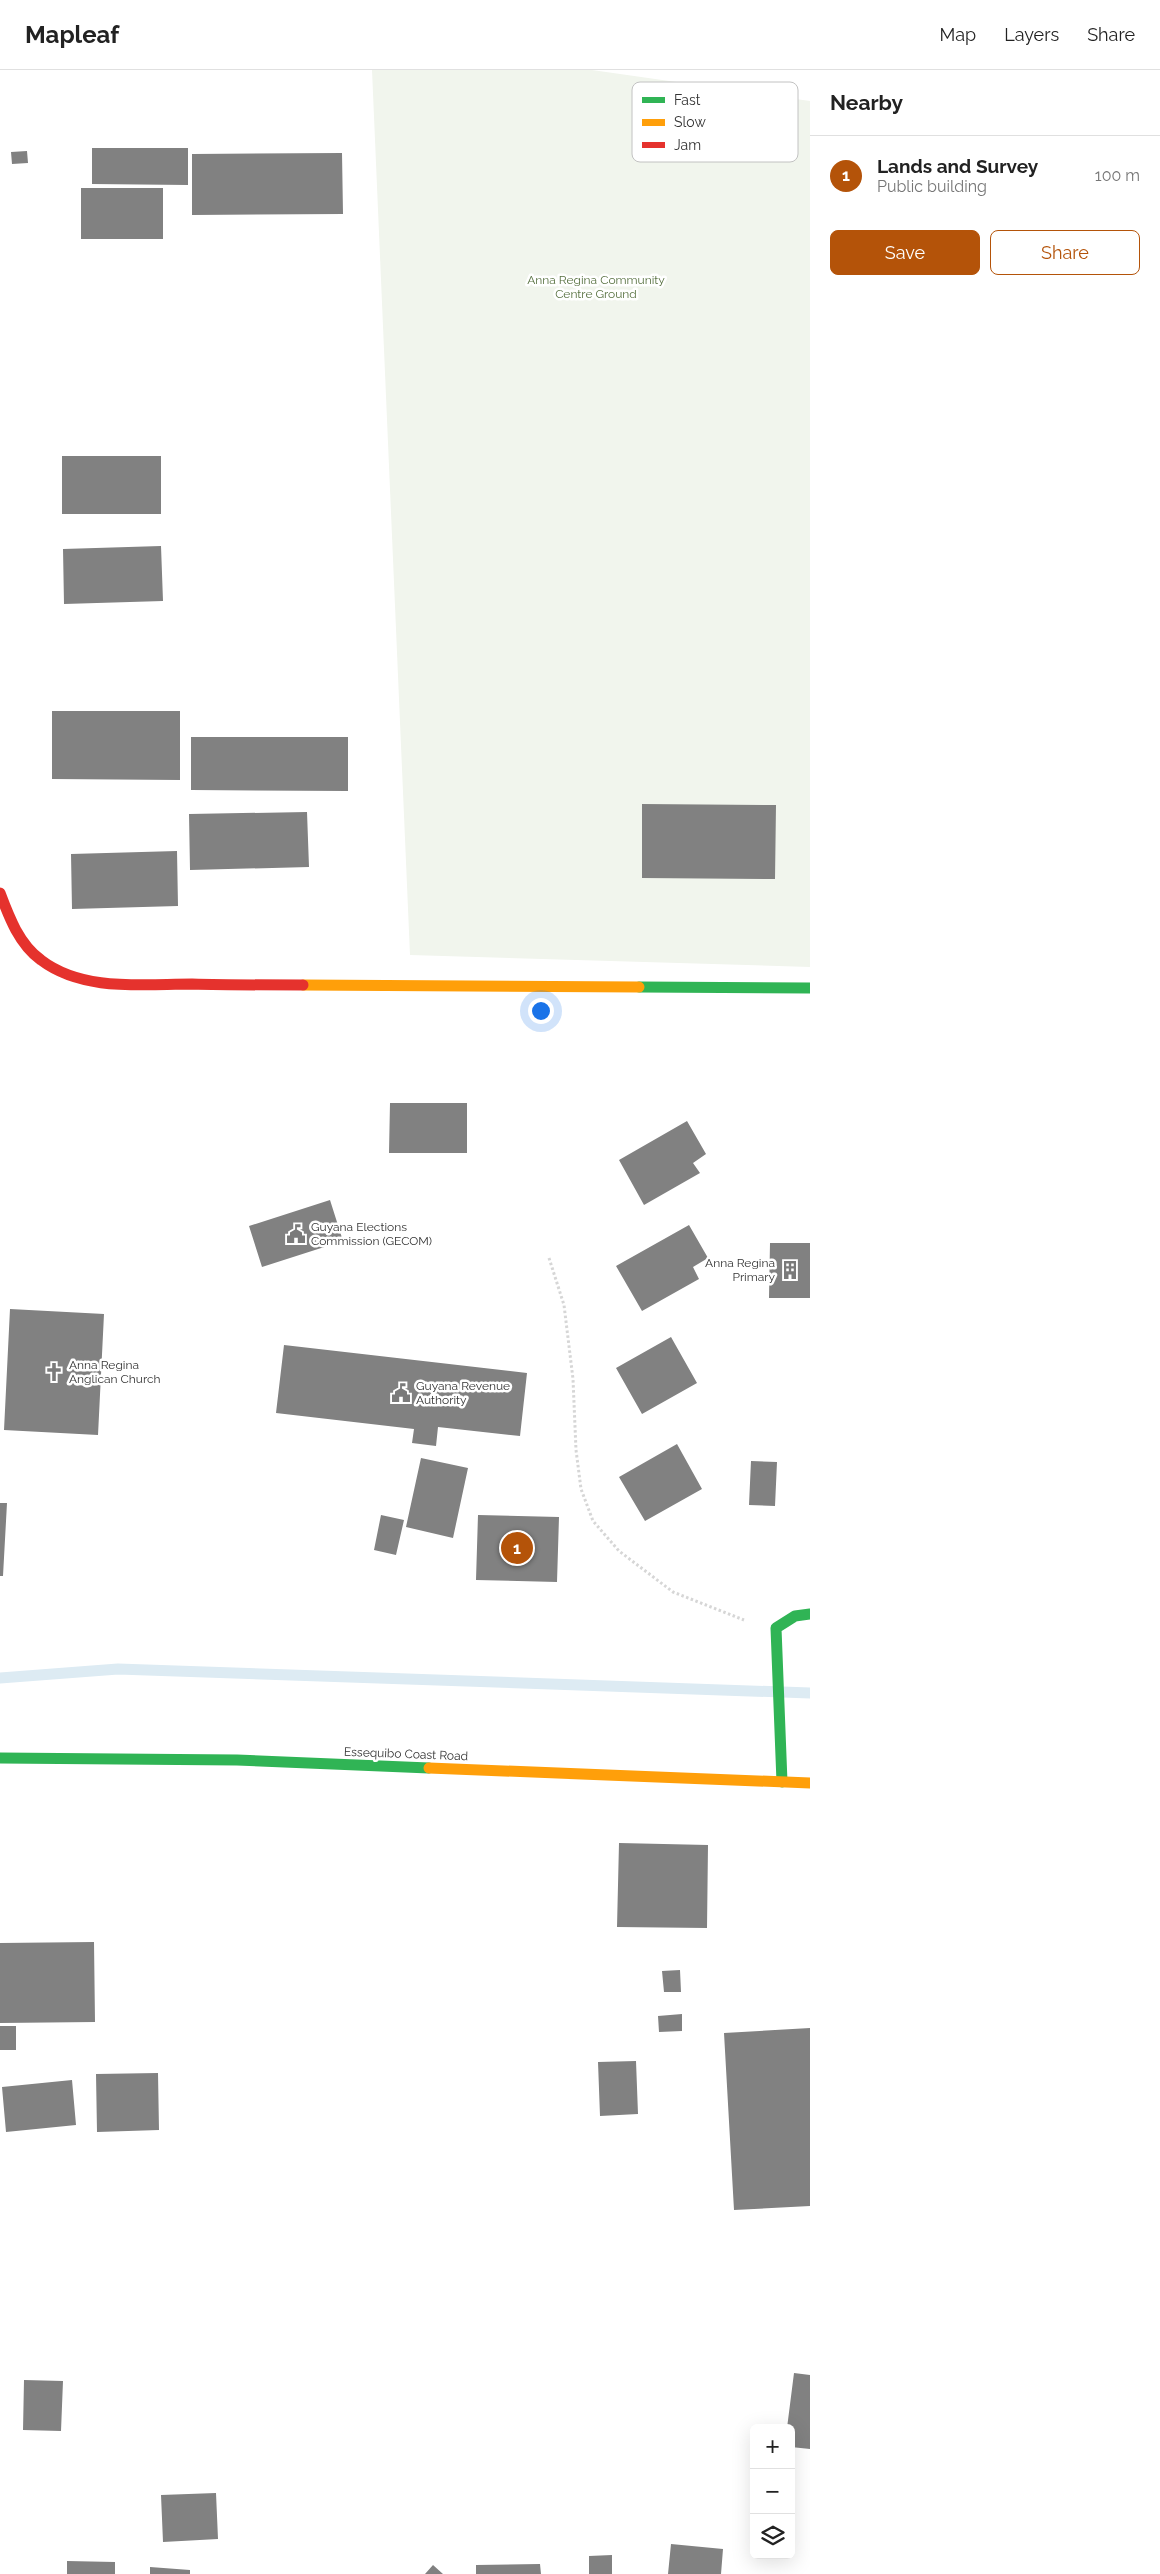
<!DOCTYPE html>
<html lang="en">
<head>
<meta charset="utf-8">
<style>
	body { margin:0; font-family:Raleway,sans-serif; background:#f6f6f6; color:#222 }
	.controls { position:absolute; right:15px; bottom:15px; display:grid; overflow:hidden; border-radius:8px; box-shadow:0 5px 20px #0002 }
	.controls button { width:45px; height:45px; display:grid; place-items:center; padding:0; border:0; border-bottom:1px solid #e0e0e0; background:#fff; color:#222; font:25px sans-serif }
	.you { position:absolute; left:540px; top:940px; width:18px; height:18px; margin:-12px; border:4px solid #fff; border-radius:50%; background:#1a73e8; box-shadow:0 0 0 8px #1a73e833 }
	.badge { display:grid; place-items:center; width:32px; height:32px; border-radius:50%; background:#b45309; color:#fff; font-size:16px; font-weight:700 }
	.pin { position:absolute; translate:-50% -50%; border:2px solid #fff; box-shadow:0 1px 5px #0006 }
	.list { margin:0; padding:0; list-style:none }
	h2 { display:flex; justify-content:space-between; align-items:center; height:65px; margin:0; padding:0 20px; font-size:21px }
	h2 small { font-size:16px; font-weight:400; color:#767676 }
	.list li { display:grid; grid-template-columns:32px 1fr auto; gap:15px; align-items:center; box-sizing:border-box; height:80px; padding:0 20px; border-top:1px solid #e0e0e0 }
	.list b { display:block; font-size:19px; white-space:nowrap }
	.list p { margin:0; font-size:16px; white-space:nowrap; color:#767676 }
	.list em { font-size:16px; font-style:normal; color:#767676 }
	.actions { display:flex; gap:10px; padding:15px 20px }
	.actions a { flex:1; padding:11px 0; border:1px solid #b45309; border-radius:8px; text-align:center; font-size:18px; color:#b45309 }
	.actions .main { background:#b45309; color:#fff }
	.icon { flex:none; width:28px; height:28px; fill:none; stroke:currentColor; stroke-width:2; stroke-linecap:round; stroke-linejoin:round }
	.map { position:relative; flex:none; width:810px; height:2504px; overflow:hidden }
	header { display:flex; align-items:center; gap:30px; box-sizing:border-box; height:70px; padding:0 25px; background:#fff; border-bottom:1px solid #e0e0e0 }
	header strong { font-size:24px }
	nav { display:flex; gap:28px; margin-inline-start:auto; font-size:18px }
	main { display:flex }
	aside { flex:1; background:#fff }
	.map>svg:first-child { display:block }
</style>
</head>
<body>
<header>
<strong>Mapleaf</strong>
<nav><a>Map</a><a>Layers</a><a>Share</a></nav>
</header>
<main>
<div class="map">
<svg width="810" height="2504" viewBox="0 0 810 2504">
	<rect width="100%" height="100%" fill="#fff"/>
	<path fill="#f1f5ed" d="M372,0H592L810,31V897L410,885Z"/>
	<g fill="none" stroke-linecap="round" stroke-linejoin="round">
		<path stroke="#ddebf3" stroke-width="11" d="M0,1608L118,1599L810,1623"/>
	</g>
	<path fill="#818181" d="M92,78H188V115L92,114Z
		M27,81L28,93L12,94L11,82Z
		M342,83L343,144L192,145V84Z
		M81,118H163V169H81Z
		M62,386H161V444H62Z
		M161,476L163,531L64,534L63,479Z
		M52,641H180V710L52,709Z
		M191,667H348V721L191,720Z
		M642,734L776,735L775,809L642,808Z
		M307,742L309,797L190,800L189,744Z
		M177,781L178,836L72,839L71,784Z
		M390,1033H467V1083H389Z
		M687,1051L706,1084L693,1093L700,1103L644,1135L619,1090Z
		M330,1130L343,1171L262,1197L249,1156Z
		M689,1155L708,1188L693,1197L699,1209L642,1241L616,1196Z
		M770,1173H810V1228H769Z
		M10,1239L104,1244L98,1365L4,1360Z
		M671,1267L697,1313L642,1344L616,1298Z
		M284,1275L527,1303L520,1366L438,1357L436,1376L412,1373L414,1359L276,1343Z
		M677,1374L702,1419L645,1451L619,1407Z
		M421,1388L468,1398L453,1468L406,1457Z
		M751,1391L777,1392L775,1436L749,1435Z
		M0,1433H7L3,1506H0Z
		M381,1445L404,1450L396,1485L374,1480Z
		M478,1445L559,1447L557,1512L476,1510Z
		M619,1773L708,1775L707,1858L617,1857Z
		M94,1872L95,1952L0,1953V1873Z
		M680,1900L681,1922H664L662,1901Z
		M682,1944V1961L659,1962L658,1946Z
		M0,1956H16V1980H0Z
		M810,1958V2136L734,2140L724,1963Z
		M636,1991L638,2044L600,2046L598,1992Z
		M158,2003L159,2060L97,2062L96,2004Z
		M72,2010L76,2055L6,2062L2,2017Z
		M794,2303L810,2305V2379L791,2377V2358H787Z
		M24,2310L63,2311L61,2361L23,2360Z
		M216,2423L218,2469L163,2472L161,2425Z
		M671,2474L723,2479L721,2504H668Z
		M612,2485V2504H589V2486Z
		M67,2491L115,2492V2504H67Z
		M540,2494L541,2504H476V2495Z
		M433,2495L443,2504H425Z
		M150,2497L190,2500V2504H150Z"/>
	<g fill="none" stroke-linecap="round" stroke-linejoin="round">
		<path stroke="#d6d6d6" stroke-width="3" stroke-dasharray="2.5 2.5" stroke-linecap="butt" d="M549,1188L564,1235L573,1309L576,1380L581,1419L593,1451L619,1481L673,1522L744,1550"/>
		<path stroke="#30b455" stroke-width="11" d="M639,917L810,918
			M0,1688L237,1690L429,1698
			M782,1712L776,1558L795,1546L810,1544"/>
		<path stroke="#ff9f0a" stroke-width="11" d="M303,915L639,917
			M429,1698L810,1713"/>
		<path stroke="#e5322d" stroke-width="11" d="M0,823C9,847 19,874 41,890C83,922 143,914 192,914C229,915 266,915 303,915"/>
	</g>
	<defs>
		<g id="civic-bare" transform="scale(1.5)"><path d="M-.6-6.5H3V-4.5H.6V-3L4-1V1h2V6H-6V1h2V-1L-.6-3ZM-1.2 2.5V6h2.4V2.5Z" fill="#7a7a7a" stroke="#fff" stroke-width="2.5" paint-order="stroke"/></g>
		<g id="building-bare" transform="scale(1.5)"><path d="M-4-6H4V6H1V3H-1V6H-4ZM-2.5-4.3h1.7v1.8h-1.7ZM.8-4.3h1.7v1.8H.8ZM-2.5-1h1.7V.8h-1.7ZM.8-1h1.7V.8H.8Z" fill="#7a7a7a" stroke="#fff" stroke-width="2.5" paint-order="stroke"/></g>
		<g id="church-bare" transform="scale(1.5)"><path d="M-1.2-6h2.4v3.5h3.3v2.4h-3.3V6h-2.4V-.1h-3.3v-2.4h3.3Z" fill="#7a7a7a" stroke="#fff" stroke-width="2.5" paint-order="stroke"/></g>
	</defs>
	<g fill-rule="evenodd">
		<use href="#civic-bare" x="296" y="1164"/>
		<use href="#building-bare" x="790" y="1200"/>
		<use href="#church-bare" x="54" y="1302"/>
		<use href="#civic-bare" x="401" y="1323"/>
	</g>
	<g text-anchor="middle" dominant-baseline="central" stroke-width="5" stroke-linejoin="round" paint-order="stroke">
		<g font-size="12" fill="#56703f" stroke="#fff">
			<text x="596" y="210">Anna Regina Community<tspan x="596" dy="14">Centre Ground</tspan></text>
		</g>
		<g font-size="12" fill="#333" stroke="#fff" text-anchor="start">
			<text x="311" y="1157">Guyana Elections<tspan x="311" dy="14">Commission (GECOM)</tspan></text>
			<text x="775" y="1193" text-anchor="end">Anna Regina<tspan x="775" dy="14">Primary</tspan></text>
			<text x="69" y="1295">Anna Regina<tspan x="69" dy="14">Anglican Church</tspan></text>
			<text x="416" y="1316">Guyana Revenue<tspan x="416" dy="14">Authority</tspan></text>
		</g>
		<g font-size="12" fill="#333" stroke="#fff">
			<text transform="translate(406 1684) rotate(2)">Essequibo Coast Road</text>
		</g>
	</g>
	<rect x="632" y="12" width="166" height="80" rx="8" fill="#fff" stroke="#c2c2c2" stroke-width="1"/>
	<rect x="642" y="27" width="23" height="6" fill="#30b455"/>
	<rect x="642" y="49" width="23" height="7" fill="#ff9f0a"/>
	<rect x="642" y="72" width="23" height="6" fill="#e5322d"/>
	<g font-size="14" fill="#333">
		<text x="674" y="35">Fast</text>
		<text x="674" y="57">Slow</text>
		<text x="674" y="80">Jam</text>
	</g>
</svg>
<div class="controls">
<button>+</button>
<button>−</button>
<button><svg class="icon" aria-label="layers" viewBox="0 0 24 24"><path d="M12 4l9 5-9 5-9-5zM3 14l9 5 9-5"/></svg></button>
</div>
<div class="you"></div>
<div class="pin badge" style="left:517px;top:1478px">1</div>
</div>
<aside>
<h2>Nearby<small></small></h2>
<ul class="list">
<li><span class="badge">1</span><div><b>Lands and Survey</b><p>Public building</p></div><em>100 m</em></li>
</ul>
<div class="actions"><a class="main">Save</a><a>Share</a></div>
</aside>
</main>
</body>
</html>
